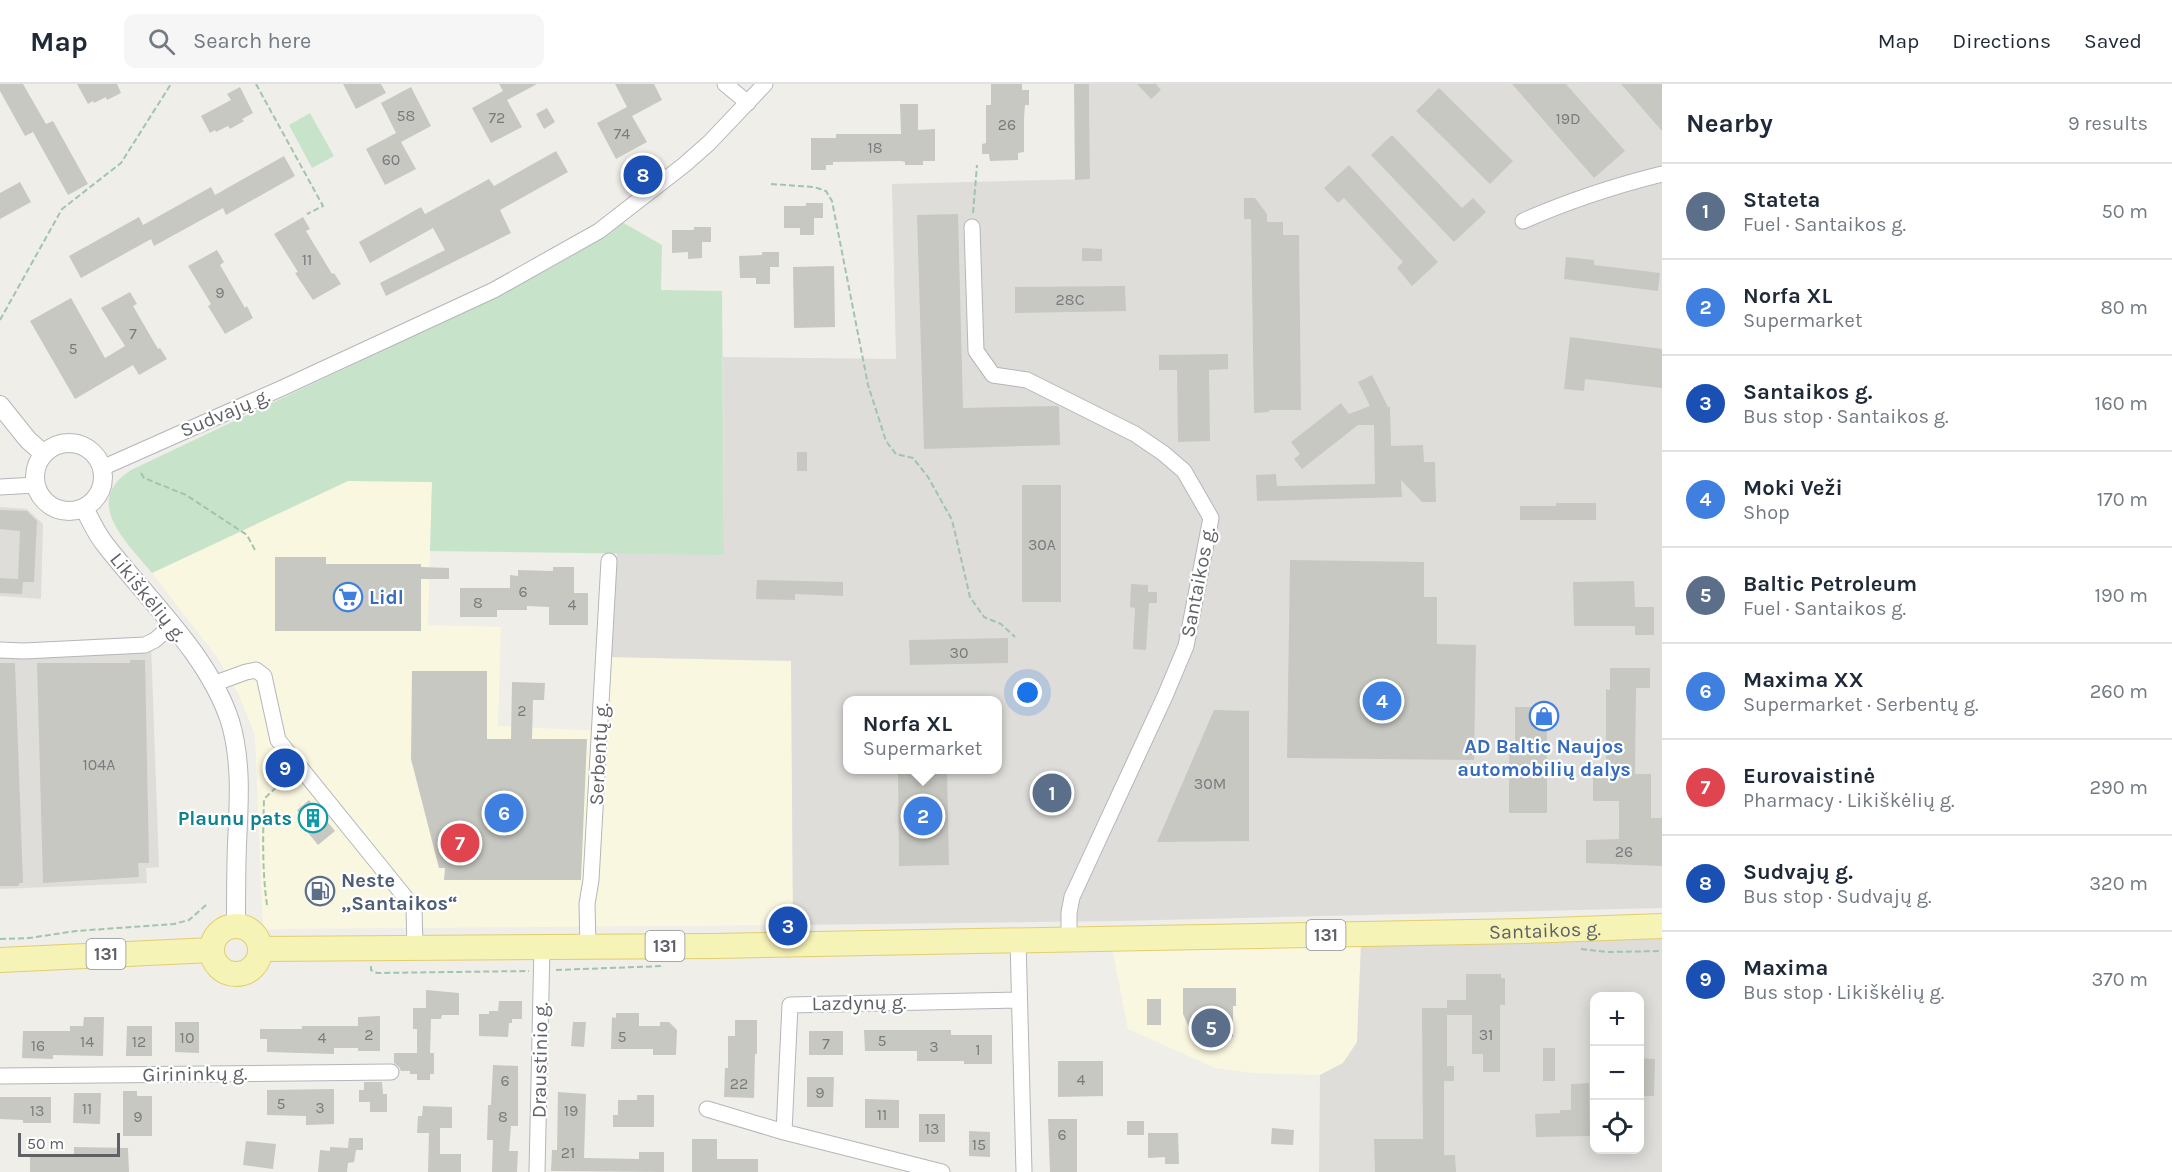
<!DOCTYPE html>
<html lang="en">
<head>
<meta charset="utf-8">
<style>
	body { margin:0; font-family:Karla,sans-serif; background:#f6f6f7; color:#1f2937 }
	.controls { position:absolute; right:18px; bottom:18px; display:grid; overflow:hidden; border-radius:12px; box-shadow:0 3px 15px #0003 }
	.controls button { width:54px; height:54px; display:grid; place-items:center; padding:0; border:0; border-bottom:2px solid #e0e1e3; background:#fff; color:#1f2937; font:30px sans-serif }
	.scale { position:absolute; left:18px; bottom:15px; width:102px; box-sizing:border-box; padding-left:6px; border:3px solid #5f6166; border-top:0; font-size:16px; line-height:21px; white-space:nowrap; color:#5f6166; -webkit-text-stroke:4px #fff; paint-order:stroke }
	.you { position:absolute; left:1028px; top:609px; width:21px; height:21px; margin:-15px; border:4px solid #fff; border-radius:50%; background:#1a73e8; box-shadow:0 0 0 9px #1a73e833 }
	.badge { display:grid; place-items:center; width:39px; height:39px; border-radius:50%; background:#2563eb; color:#fff; font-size:20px; font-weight:700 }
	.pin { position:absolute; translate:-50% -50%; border:3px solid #fff; box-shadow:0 2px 6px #0006 }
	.popup { position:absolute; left:843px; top:612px; width:159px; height:78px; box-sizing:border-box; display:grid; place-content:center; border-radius:12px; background:#fff; filter:drop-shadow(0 2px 4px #0005); font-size:20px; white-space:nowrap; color:#747a83 }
	.popup b { font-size:22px; color:#1f2937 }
	.popup::after { content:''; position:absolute; left:50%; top:100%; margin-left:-12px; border:12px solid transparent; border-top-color:#fff }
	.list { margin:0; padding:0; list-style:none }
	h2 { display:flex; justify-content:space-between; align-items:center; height:78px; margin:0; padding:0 24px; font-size:26px }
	h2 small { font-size:20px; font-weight:400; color:#747a83 }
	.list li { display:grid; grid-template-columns:39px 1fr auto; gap:18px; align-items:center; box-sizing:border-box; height:96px; padding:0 24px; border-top:2px solid #e0e1e3 }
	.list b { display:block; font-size:22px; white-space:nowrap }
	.list p { margin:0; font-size:20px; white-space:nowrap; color:#747a83 }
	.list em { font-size:20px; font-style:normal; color:#747a83 }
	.icon { flex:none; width:33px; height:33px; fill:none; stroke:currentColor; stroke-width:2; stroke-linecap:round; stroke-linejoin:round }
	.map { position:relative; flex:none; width:1662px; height:1088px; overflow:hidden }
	header { display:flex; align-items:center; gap:36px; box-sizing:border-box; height:84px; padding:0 30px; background:#fff; border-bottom:2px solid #e0e1e3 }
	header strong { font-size:28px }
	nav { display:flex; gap:33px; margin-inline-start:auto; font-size:21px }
	.search { width:420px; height:54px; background:#f6f6f7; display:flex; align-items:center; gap:15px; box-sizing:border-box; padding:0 21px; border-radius:12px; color:#747a83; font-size:22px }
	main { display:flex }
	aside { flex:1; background:#fff }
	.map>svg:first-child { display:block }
</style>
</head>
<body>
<header>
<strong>Map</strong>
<div class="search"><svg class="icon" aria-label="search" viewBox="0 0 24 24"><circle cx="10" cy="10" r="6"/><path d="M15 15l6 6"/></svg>Search here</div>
<nav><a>Map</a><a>Directions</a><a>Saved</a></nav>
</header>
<main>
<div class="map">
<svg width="1662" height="1088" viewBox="0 0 1662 1088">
	<rect width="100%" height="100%" fill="#efeee8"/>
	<path fill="#faf7e1" d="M348,397L432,398L428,541L501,543L498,642L605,647L608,573L791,577L793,841L263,845L255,651L239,611L217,573L152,489Z
		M1361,860L1357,958L1343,979L1320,991L1253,989L1215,984L1128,945L1112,864Z"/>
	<path fill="#deddda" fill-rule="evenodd" d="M1089,0H1662V824L1118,837L793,841L791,577L609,573L617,469L724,470L723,273L896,275L892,100L1090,95ZM848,616H998V686H848Z
		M0,423L27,425L43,440L41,515L0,512Z
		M151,558L159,783L146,784L147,799L0,805V563Z
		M1662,854V1088H1319L1320,991L1343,979L1357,958L1361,860ZM1594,912H1640V1066H1594Z"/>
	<path fill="#c7e4ca" d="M310,29L334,72L312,84L289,41Z
		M622,138L662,161L661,206L722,207L724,471L430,467L432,398L348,397L152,489C127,458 81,418 131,386L506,208L572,172Z"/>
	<path fill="#c8c8c2" d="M0,0H23L46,40L53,37L88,100L68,111L33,48L25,52L0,7Z
		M77,0H117L121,9L107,16L106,13L94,19L93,17L88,20Z
		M343,0H381L386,9L356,25Z
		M499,0H537L507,16L522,43L491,59L472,24L503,7Z
		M615,0H654L662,16L632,32L647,58L616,75L597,39L627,23Z
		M991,0H1022V6H1029V21H1025L1024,34V68L1018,69V76L990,77L989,70H982V60L986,59V21H991Z
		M1074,0H1089L1090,95L1075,96Z
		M1137,0H1156L1161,6L1151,15Z
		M1512,0H1566L1625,67L1594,94Z
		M1621,0H1662V47Z
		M240,3L253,29L242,35L244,37L230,45L228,42L216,48L215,46L210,49L201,32L231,16L227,10Z
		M411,3L431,42L401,58L416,85L385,101L366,65L396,49L381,19Z
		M1439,4L1513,77L1490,100L1416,27Z
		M900,20H918V46L935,45V77H923V81H905V78L901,77L833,78V81H826V86H811V54H836V50H901Z
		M547,24L555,38L544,45L536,30Z
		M1392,51L1462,124L1473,114L1486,128L1454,158L1371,71Z
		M556,67L568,88L500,126L511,149L386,212L380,199L445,166L433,144L370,179L359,158L421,123L425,130L489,95L494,102Z
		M284,72L295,92L226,131L223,124L154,162L151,155L81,194L69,172L139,133L143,141L211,103L215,111Z
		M1349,81L1438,178L1412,202L1397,184L1403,178L1344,114L1338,119L1324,104Z
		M20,98L31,118L0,135V109Z
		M1244,114H1255L1267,130V138H1283V151H1299L1301,326H1269V328L1254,329L1251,135H1244Z
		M806,119H823V134H814V151H800V144H784V122H806Z
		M958,130L963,324L1057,322L1059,323L1060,361L924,365L917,131Z
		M303,133L310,145L306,147L332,190L334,189L341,200L313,216L295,189L298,188L274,150Z
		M694,143H711V158H702V174L688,175V168L672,169V146H694Z
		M1082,164L1102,165V177H1082Z
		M217,166L224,178L220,181L245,224L247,222L253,234L225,250L208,222L211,220L188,182Z
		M762,168H779V183H770V200H756V194H740L739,172L762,171Z
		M1566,173L1594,176V181L1660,189L1658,207L1564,195Z
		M834,182L835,243L794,244L793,183Z
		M1125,202L1126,227L1015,229V203Z
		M130,208L137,220L133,222L158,265L160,264L167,275L139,291L133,281L75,315L30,237L71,214L105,274L125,262L101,224Z
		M1570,253L1662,265V304L1585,295L1584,307L1564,305Z
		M1228,270V285L1209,286L1210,357L1178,358L1177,286H1159V271Z
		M1372,291L1388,323H1390L1391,362L1423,361L1424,378H1435L1436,418H1422L1401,396L1402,413L1257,417L1256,391L1276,390L1277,402L1375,400L1374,341H1358L1302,385L1294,375L1300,370L1291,358L1341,319L1349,330L1370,322L1358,298Z
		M797,368H807V387H797Z
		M1022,401H1061V518H1022Z
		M1556,419H1596V436H1520V422H1556Z
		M0,426L27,427L37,437L34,498H23L22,510L0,509V494L18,495L20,447L0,445Z
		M275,473H326V480H421V483L449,484V495H421V547H275Z
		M1290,476L1424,478V513H1437V560L1476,561L1474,676L1287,674Z
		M553,483H574V509H588V541H549V523L527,522V526H497V533H460V504H510V491L518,492V486L553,487Z
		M757,496L843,498V512L795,510V516L756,515Z
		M1634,497L1635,523H1654V551H1635V542H1574L1573,498Z
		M1131,500L1148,501V508H1157V519H1149L1146,566L1133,565L1135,524L1130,523Z
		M1008,554V579L910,581L909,556Z
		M130,576H145L149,779H138L139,793L43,799L37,579H130Z
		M0,579H15L23,799H19V802H0Z
		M1610,584H1650V604H1636L1635,690H1651V734H1662V782L1586,779V756L1619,755V717H1593V689H1606V605L1610,606Z
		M412,587H487V655H511L512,598L545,599L544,616H533L532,655H587L581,796H444L445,784H439L411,675Z
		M1515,623H1547V729H1509V669H1515Z
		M1214,626L1249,627V757L1157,758Z
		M898,686H947L949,781L899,782Z
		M309,716L335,747L318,761L305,745L309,741L297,726Z
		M313,794H327V821H313Z
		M1466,890H1501V894H1505V921H1500V988H1483V970H1472V931H1447V916H1466Z
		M1183,904H1236V922H1233V953H1205L1195,957L1183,930Z
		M426,906L459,909V931H442L441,935H431L430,969H434V990H430V996H417V990H410V987H401L399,983L394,979V969H417V945H413V924H426Z
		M1147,915H1161V941H1147Z
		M499,917H522V935H512V939H509L508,953L479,952V930H489V927H498Z
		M1422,924H1447V982H1454V997H1444V1071H1455L1456,1088H1375L1374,1055H1423Z
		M616,929H639V942H660V938H669L677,946L676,971H653V965H611L612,933L616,934Z
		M380,932V967H358V964H334V970L267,968V955H260V945H302V942H358V933Z
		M84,933H104L103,972L53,971V975L22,974L23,947H70V942H83Z
		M735,936H757V970H755L754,1014L724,1013L725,984H728V952H735Z
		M175,938H199V969L175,968Z
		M573,938H586L584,963L571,962Z
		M127,942H152V972H126Z
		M864,946H951V951H992V980H964V977H917V967H865Z
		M809,947H843V971H809Z
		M1543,964H1555V997H1543Z
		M1640,974L1655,975L1654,1012H1640Z
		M1058,977H1103V1012L1058,1013Z
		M493,981L518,982V1042H511L509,1067H518L517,1088H492L493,1056H487L488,1021H491Z
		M807,993H834L833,1023H807Z
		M364,998H382L383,1010H387V1028H370V1018H359V1006H364Z
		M1589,999L1590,1052L1536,1053L1535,1030L1560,1029V1026H1571V1000Z
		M334,1005V1040L306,1041V1032L267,1031V1006Z
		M123,1007H137V1012H152V1052H123Z
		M558,1008L586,1010L584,1074L639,1075V1068H664V1088L551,1087L552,1066H557Z
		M74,1009H101L100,1040L73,1039Z
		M637,1011H654V1043H613V1031H618V1016H637Z
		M0,1013H51V1039H23V1036L0,1035Z
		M865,1015L899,1016V1044H865Z
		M423,1022L452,1023V1044H440V1070H461V1088H428L429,1049H417L418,1032H422Z
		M919,1030H945V1058H919Z
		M1048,1035H1077V1088H1050Z
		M1127,1037H1144V1051H1127Z
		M1272,1044L1294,1046L1293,1061L1271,1060Z
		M969,1047L990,1048V1073L969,1072Z
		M1148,1049H1178L1179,1080H1165V1073L1148,1074Z
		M349,1054H363V1066H356L354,1078L348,1079L347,1088H318L320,1066L330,1067V1063L348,1064Z
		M692,1055H717V1075H758V1088H692Z
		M246,1057L276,1060L273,1085L243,1081Z
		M74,1063L128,1064L129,1088H30V1070H74Z"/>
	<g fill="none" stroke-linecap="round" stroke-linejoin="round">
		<g stroke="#b4b6ba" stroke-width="17">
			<path id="minor" d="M725,0L748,19
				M1523,137C1568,117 1614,102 1662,90
				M972,143L976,267L993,291L1027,296L1135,350L1163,369L1184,387L1211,434L1186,562L1165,612L1072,813L1069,829V855
				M102,384L280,305L494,206L599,147L684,81L709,59L765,0
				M0,403L36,401
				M0,566L24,567L145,561L155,556L172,541
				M213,600L246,588L256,586L264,592L278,656L414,824L415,864
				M1018,856L1024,1088
				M588,862L587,820L591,796L609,477
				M0,992L391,988
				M707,1025L784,1048L942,1088
				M784,1048L790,921L1019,916
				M537,1088L542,863"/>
		</g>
		<g stroke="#b4b6ba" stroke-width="20">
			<path id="tertiary" d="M0,321L28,356L44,370
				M35 393a34 34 0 1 1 68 0a34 34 0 1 1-68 0Z
				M84,424C90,435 96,449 104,459C147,515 208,570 230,637C242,677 239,719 237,760C236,787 236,814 236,842"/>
		</g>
		<g stroke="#e2ce6e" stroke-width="26">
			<g id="primary">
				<circle cx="236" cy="866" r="24"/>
				<path id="s1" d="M261,865L713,862L1524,847L1662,842"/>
				<path d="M0,876L212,866"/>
			</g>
		</g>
		<path stroke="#a1c4af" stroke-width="2" stroke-dasharray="6 3" stroke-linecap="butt" d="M256,0L323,122L307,130
			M771,100L814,103L826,107L832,117L868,301L886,357L896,370L913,374L928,393L952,436L970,513L984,533L1001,540L1015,553
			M973,129L977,81
			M0,236L62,125L121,79L171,0
			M141,389L144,394L186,411L247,451L256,468
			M267,821C262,786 263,751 264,715L289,691
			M0,855L29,854L76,847L174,840L189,836L207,820
			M1581,865L1607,868L1662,867
			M371,882V886L377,889L529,887
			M556,886L664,882"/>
		<use href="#minor" stroke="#fff" stroke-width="15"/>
		<use href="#tertiary" stroke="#fff" stroke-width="18"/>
		<use href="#primary" stroke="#f6f3b6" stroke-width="24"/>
	</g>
	<defs>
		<g id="supermarket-ring" transform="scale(1.5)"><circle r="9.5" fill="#fff" stroke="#3f7fe0" stroke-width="1.5"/><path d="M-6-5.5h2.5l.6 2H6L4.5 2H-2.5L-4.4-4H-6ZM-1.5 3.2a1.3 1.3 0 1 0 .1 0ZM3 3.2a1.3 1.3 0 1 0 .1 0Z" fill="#3f7fe0"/></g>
		<g id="shop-ring" transform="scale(1.5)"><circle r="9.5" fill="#fff" stroke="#3f7fe0" stroke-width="1.5"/><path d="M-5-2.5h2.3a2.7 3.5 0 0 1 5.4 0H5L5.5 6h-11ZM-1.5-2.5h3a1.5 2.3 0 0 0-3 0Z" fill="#3f7fe0"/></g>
		<g id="building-ring" transform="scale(1.5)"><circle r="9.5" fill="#fff" stroke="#0f9aa8" stroke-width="1.5"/><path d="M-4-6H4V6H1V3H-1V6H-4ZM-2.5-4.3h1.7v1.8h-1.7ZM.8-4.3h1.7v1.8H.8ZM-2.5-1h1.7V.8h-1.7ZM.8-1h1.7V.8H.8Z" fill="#0f9aa8"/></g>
		<g id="fuel-ring" transform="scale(1.5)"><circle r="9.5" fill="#fff" stroke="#5c6f8a" stroke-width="1.5"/><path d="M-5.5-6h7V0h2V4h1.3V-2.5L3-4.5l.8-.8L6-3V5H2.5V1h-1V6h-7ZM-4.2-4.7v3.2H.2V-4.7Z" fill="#5c6f8a"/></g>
	</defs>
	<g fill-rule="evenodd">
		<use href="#supermarket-ring" x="348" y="513"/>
		<use href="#shop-ring" x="1544" y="632"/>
		<use href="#building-ring" x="313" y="734"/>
		<use href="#fuel-ring" x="320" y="807"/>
	</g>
	<g text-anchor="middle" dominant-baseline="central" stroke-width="4.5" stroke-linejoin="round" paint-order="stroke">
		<g font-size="16" fill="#797b7d">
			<text x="406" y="31">58</text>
			<text x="497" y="33">72</text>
			<text x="1568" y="34">19D</text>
			<text x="1007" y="40">26</text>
			<text x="622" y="49">74</text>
			<text x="875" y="63">18</text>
			<text x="391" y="75">60</text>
			<text x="307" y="175">11</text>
			<text x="220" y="208">9</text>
			<text x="1070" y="215">28C</text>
			<text x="133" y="249">7</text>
			<text x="73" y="264">5</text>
			<text x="1042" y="460">30A</text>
			<text x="523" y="507">6</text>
			<text x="478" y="518">8</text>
			<text x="572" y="520">4</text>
			<text x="959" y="568">30</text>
			<text x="522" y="626">2</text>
			<text x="99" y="680">104A</text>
			<text x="1210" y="699">30M</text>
			<text x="1624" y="767">26</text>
			<text x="369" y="950">2</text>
			<text x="1486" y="950">31</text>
			<text x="622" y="952">5</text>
			<text x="187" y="953">10</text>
			<text x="322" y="953">4</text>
			<text x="882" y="956">5</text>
			<text x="87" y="957">14</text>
			<text x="139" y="957">12</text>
			<text x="826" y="959">7</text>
			<text x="38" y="961">16</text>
			<text x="934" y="962">3</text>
			<text x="978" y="965">1</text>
			<text x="1081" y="995">4</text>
			<text x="505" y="996">6</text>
			<text x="739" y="999">22</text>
			<text x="820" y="1008">9</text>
			<text x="281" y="1019">5</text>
			<text x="320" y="1023">3</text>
			<text x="87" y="1024">11</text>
			<text x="37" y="1026">13</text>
			<text x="571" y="1026">19</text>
			<text x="882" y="1030">11</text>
			<text x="138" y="1032">9</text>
			<text x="503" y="1032">8</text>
			<text x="932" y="1044">13</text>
			<text x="1062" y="1050">6</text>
			<text x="979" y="1060">15</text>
			<text x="568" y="1068">21</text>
		</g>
		<g fill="#fff" stroke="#8f9094" stroke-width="1.5">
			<rect x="1306.5" y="836" width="39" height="30" rx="4.5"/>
			<rect x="645.5" y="847" width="39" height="30" rx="4.5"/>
			<rect x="86.5" y="855" width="39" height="30" rx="4.5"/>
		</g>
		<g font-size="18" font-weight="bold" fill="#5f6166">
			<text x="1326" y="851">131</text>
			<text x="665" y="862">131</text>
			<text x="106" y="870">131</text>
		</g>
		<g font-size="20" fill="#5f6166" stroke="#fff">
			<text transform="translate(225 329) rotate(-23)">Sudvajų g.</text>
			<text transform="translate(1198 498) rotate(-79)">Santaikos g.</text>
			<text transform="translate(148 513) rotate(51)">Likiškėlių g.</text>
			<text transform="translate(599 670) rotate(-87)">Serbentų g.</text>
			<text stroke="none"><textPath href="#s1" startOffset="1284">Santaikos g.</textPath></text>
			<text transform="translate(859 919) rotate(-1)">Lazdynų g.</text>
			<text transform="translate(540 976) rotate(-89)">Draustinio g.</text>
			<text transform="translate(195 990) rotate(-1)">Girininkų g.</text>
		</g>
		<g font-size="20" font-weight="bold" fill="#366cbe" stroke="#fff" text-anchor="start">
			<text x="369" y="513">Lidl</text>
			<text x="1544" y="662" text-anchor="middle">AD Baltic Naujos<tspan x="1544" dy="23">automobilių dalys</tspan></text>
		</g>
		<g font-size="20" font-weight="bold" fill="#0d838f" stroke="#fff" text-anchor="end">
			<text x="292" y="734">Plaunu pats</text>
		</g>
		<g font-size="20" font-weight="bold" fill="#4e5e75" stroke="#fff" text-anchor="start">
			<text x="341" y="796">Neste<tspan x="341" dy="23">„Santaikos“</tspan></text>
		</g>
	</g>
</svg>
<div class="controls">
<button>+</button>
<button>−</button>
<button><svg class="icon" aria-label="locate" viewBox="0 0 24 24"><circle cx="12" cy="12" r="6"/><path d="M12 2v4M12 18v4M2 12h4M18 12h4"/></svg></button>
</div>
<div class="scale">50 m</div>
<div class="you"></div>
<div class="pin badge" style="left:1052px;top:709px;background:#5c6f8a">1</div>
<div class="pin badge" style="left:923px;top:732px;background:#3f7fe0">2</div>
<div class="popup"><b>Norfa XL</b>Supermarket</div>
<div class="pin badge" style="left:788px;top:842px;background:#1a4fb4">3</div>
<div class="pin badge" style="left:1382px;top:617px;background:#3f7fe0">4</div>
<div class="pin badge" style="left:1211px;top:944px;background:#5c6f8a">5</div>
<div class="pin badge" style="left:504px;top:729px;background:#3f7fe0">6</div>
<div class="pin badge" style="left:460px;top:759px;background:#e0444e">7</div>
<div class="pin badge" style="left:643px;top:91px;background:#1a4fb4">8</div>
<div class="pin badge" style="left:285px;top:684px;background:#1a4fb4">9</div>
</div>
<aside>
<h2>Nearby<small>9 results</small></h2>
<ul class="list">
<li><span class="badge" style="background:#5c6f8a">1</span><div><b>Stateta</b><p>Fuel · Santaikos g.</p></div><em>50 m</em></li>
<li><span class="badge" style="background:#3f7fe0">2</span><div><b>Norfa XL</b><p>Supermarket</p></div><em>80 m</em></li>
<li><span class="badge" style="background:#1a4fb4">3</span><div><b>Santaikos g.</b><p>Bus stop · Santaikos g.</p></div><em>160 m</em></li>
<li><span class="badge" style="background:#3f7fe0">4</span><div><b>Moki Veži</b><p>Shop</p></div><em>170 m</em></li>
<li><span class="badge" style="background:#5c6f8a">5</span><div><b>Baltic Petroleum</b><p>Fuel · Santaikos g.</p></div><em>190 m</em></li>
<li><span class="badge" style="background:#3f7fe0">6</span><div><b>Maxima XX</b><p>Supermarket · Serbentų g.</p></div><em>260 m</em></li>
<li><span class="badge" style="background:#e0444e">7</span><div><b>Eurovaistinė</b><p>Pharmacy · Likiškėlių g.</p></div><em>290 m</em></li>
<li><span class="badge" style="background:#1a4fb4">8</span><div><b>Sudvajų g.</b><p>Bus stop · Sudvajų g.</p></div><em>320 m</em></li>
<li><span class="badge" style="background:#1a4fb4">9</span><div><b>Maxima</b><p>Bus stop · Likiškėlių g.</p></div><em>370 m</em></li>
</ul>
</aside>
</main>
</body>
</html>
